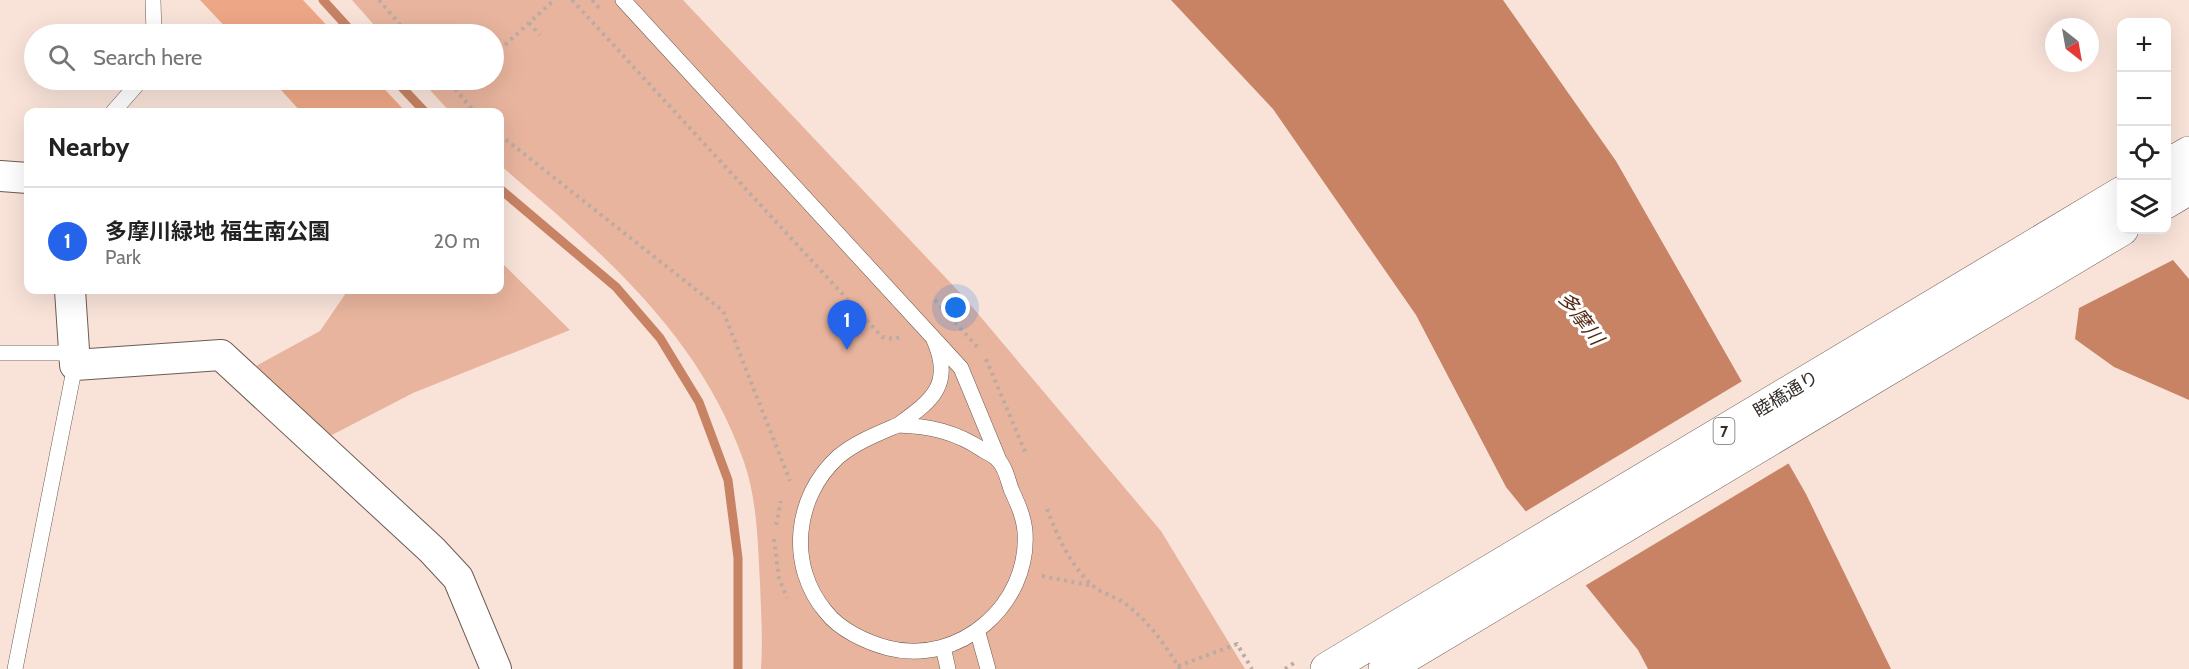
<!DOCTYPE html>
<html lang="en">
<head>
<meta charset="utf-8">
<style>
	body { margin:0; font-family:Cabin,"Noto Sans JP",sans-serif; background:#f2f2f2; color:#222 }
	.controls { position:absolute; right:18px; top:18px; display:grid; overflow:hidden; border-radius:12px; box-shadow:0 6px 24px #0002 }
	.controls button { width:54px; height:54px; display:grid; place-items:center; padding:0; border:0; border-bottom:2px solid #e0e0e0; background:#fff; color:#222; font:30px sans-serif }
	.compass { position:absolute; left:2045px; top:18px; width:54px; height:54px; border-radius:50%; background:#fff; box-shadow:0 6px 24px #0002; rotate:149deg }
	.you { position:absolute; left:956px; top:308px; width:21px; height:21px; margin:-15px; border:4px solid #fff; border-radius:50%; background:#1a73e8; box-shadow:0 0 0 9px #1a73e833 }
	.badge { display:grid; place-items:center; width:39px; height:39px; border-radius:50%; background:#2563eb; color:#fff; font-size:20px; font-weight:700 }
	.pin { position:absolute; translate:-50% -50px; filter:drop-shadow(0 2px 3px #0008) }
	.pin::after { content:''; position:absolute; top:32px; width:21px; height:18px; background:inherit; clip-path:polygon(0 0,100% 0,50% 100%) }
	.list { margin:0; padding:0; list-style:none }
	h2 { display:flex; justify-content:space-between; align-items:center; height:78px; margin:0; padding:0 24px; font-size:26px }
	h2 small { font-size:20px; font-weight:400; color:#767676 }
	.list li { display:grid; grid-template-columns:39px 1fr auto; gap:18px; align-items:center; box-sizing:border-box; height:108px; padding:0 24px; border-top:2px solid #e0e0e0 }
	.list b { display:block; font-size:22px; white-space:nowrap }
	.list p { margin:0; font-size:20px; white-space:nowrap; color:#767676 }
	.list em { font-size:20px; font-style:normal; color:#767676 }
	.icon { flex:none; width:33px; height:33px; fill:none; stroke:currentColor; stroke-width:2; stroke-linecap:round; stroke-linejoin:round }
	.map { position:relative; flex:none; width:2189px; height:669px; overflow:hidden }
	.search { position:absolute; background:#fff; box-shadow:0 6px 24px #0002; left:24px; top:24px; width:480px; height:66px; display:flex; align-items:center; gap:15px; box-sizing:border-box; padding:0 21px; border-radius:33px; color:#767676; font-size:22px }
	.panel { position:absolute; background:#fff; box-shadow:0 6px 24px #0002; left:24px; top:108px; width:480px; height:186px; border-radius:12px }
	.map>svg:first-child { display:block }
</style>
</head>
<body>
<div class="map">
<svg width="2189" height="669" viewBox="0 0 2189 669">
	<rect width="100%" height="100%" fill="#f9e3d9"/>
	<path fill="#e8b49d" d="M352,0H683L963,296L1161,531L1245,669H761C763,640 761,612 760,583C758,544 757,499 744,462C699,333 600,251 500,165V112H450L421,80H494V34H382Z
		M500,261L570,330L413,393L328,437L254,367L320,331L348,290H500Z"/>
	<path fill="#eea786" d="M200,0H303L335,34H232Z
		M272,80H376L406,112H301Z"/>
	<path fill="#c78364" d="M1171,0H1503L1616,161L1806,494L1891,669H1648L1638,650L1506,487L1416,315L1273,109Z
		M2173,260L2189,279V400L2114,367L2075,339L2079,308Z"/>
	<path fill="#f9e3d9" d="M1744,380L1791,462L1583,587L1523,513Z"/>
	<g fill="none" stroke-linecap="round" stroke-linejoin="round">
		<path stroke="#c78364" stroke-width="9" d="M323,0L354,34
			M395,80L425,112
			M500,189L616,287L660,338L699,402L728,480L738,558V669"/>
		<g stroke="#6d5b52" stroke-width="16">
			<path id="service" d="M153,0L154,34
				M623,0L961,368L999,460
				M113,112L141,80
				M0,353H74
				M898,425C930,426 956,432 983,450C988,453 995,456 998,460C1005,466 1008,480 1011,489C1017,502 1024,517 1025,532C1030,605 959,666 888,648C866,642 840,630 826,612C787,566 794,497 838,457C856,442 877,434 898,425Z
				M898,425C931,401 954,385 934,340
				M978,633L988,669
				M943,647L948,669
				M15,669L75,365"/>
		</g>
		<g stroke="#6d5b52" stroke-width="32">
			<path id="minor" d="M0,176L28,178
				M70,290L75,365L221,355L432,550L458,578L496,669"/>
		</g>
		<g stroke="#6d5b52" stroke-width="34">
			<path id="primary" d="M2166,166L2189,153
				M2166,202L2189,188
				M1327,669L2122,193
				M1385,669L2122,229"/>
		</g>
		<path stroke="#bcaba3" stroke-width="4" stroke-dasharray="3 4.5" stroke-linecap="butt" d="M379,0L408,34
			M572,0L882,337L893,339L900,337
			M592,0L599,8
			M529,23L540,35
			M494,55L554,0
			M447,80L455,89L466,80
			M455,89L475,112
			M500,135L723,311L790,481
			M935,300L980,350
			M986,359L1026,454
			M1047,509C1058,537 1069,563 1091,584C1101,594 1116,596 1127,605C1149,622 1166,646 1180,669
			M776,525L781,501
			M774,539L779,578L787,598
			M1042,576L1093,586
			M1178,666L1237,644L1252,669
			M1285,669L1294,663"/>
		<use href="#service" stroke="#fff" stroke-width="15"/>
		<use href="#minor" stroke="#fff" stroke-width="30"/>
		<use href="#primary" stroke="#fff" stroke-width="33"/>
	</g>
	<g text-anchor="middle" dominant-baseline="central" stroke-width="6" stroke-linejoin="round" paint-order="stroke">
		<rect fill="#fff" stroke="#726c69" stroke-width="1.5" x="1713.5" y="418" width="21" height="26" rx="4.5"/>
		<g font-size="16" font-weight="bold" fill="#352d29">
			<text x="1724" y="431">7</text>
		</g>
		<g font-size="18" fill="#352d29" stroke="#fff">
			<text transform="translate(1786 394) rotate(-31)">睦橋通り</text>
		</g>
		<g font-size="20" font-style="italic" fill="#542710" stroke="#fff">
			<text transform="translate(1581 318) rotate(53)">多摩川</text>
		</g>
	</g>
</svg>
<div class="controls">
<button>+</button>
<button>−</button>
<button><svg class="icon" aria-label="locate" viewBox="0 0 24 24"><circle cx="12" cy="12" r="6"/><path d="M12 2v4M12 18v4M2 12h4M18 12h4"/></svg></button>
<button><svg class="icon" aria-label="layers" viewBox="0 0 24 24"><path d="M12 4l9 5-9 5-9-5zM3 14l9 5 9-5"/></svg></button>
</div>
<svg class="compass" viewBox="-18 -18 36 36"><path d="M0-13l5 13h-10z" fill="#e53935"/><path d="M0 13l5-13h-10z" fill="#767676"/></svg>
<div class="you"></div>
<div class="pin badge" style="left:847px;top:350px">1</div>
<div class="search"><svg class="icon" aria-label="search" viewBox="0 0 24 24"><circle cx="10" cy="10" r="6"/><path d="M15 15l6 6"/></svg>Search here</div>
<section class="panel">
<h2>Nearby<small></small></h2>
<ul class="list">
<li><span class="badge">1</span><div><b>多摩川緑地 福生南公園</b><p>Park</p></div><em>20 m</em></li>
</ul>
</section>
</div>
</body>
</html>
